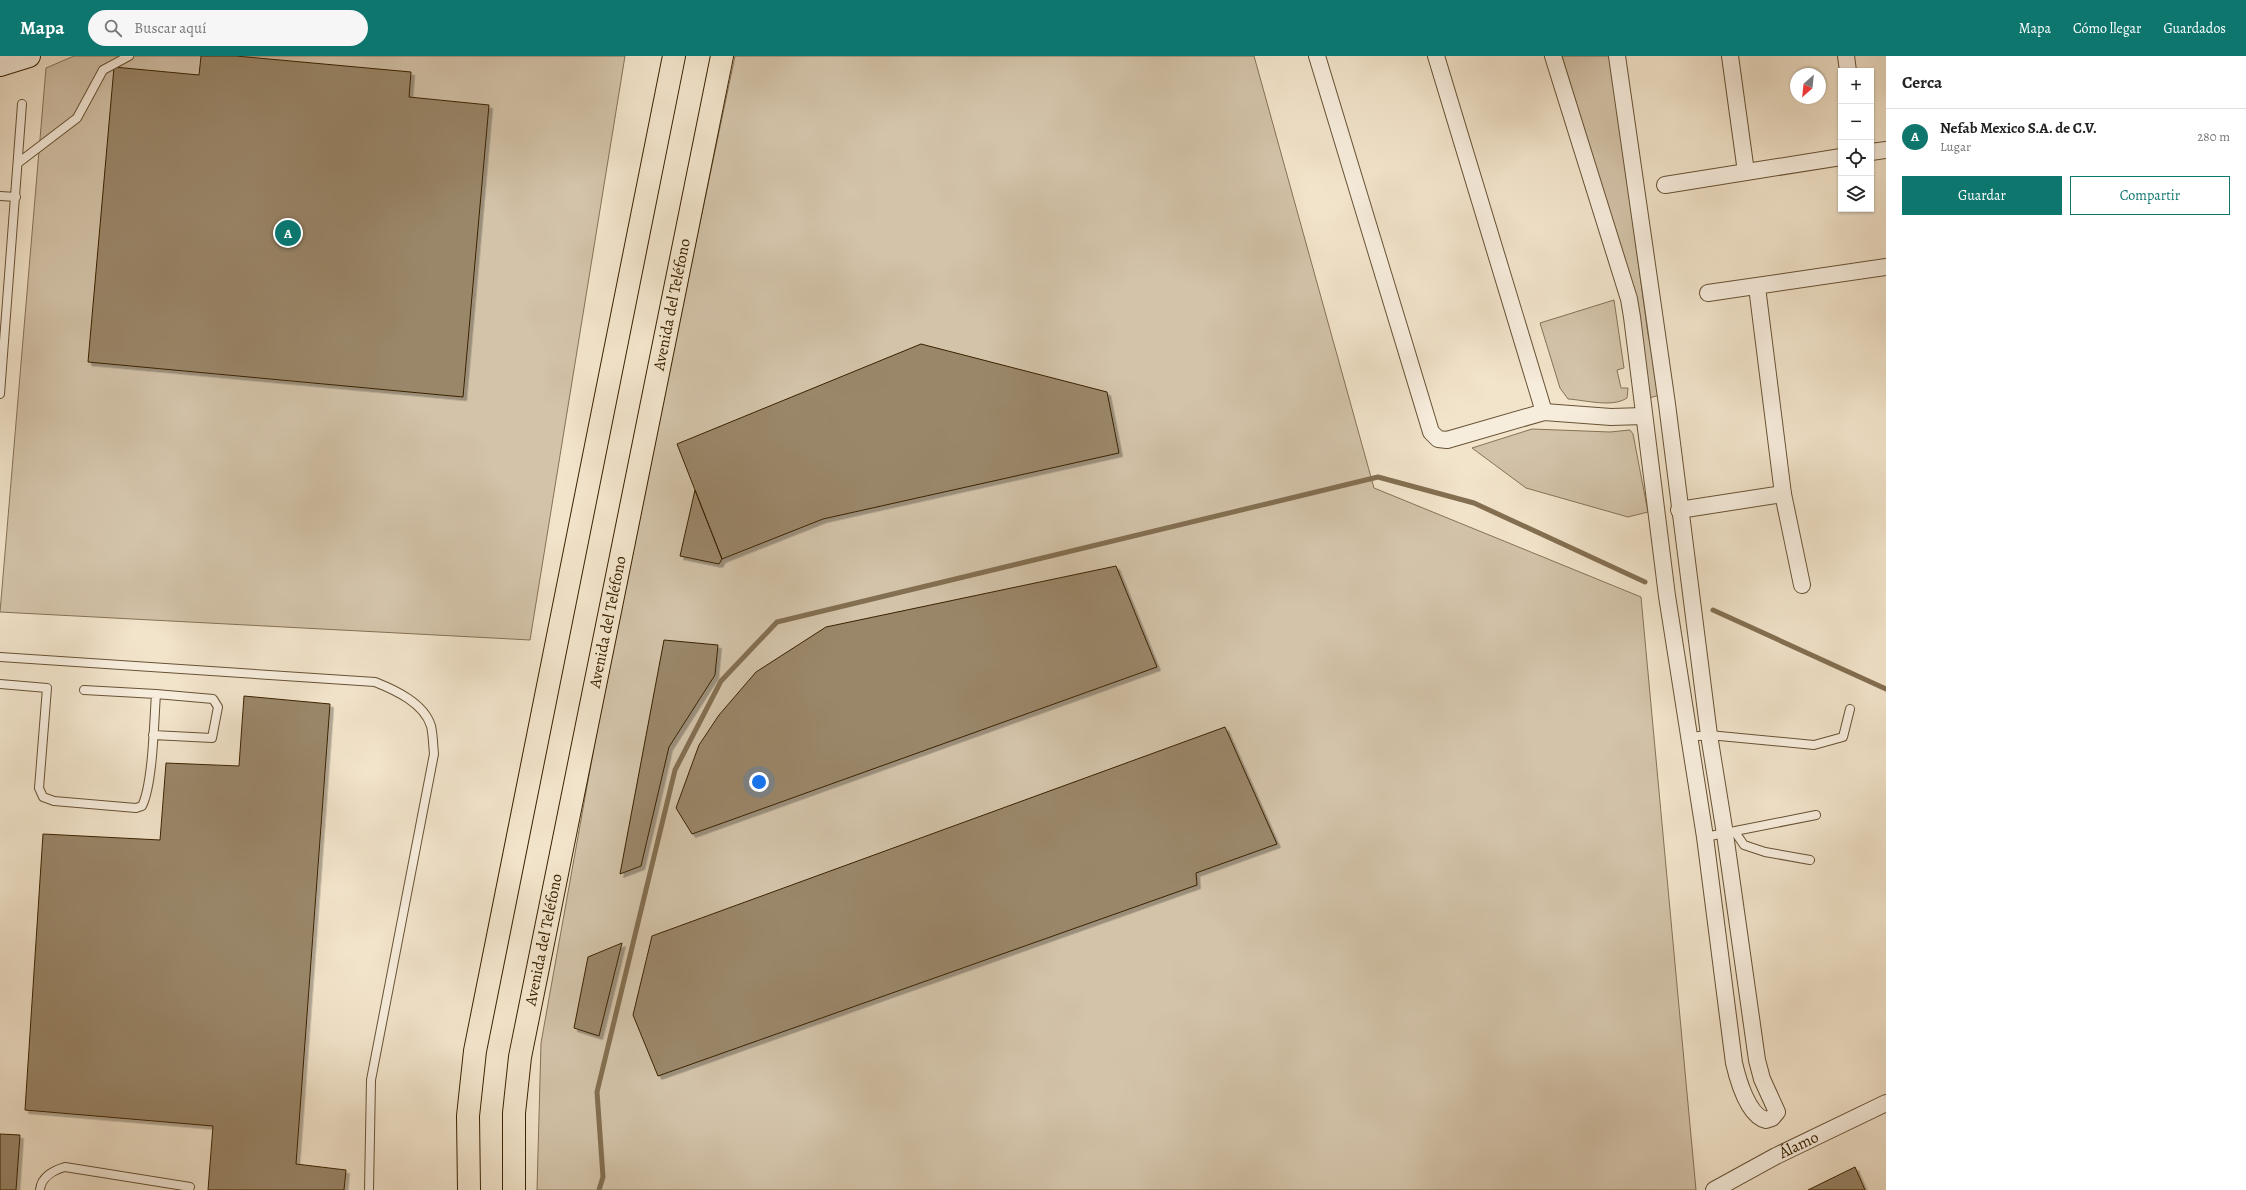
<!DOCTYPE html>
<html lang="es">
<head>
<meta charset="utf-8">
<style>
	body { margin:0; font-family:Alegreya,serif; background:#f6f6f6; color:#222 }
	.controls { position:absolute; right:12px; top:12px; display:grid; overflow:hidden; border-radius:0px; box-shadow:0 1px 3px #0004 }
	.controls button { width:36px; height:36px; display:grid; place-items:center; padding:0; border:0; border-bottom:1px solid #e0e0e0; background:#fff; color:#222; font:20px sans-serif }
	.compass { position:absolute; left:1790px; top:12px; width:36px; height:36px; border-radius:50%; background:#fff; box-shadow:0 1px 3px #0004; rotate:207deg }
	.you { position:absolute; left:759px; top:726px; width:14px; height:14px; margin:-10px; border:3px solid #fff; border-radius:50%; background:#1a73e8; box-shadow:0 0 0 6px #1a73e833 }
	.badge { display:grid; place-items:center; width:26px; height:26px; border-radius:50%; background:#0f766e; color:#fff; font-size:13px; font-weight:700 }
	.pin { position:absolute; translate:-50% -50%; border:2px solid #fff; box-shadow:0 1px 4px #0006 }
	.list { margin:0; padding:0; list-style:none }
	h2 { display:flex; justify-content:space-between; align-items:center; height:52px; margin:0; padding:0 16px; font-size:17px }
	h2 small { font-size:13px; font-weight:400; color:#767676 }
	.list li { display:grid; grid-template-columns:26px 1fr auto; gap:12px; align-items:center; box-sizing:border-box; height:56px; padding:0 16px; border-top:1px solid #e0e0e0 }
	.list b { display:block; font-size:15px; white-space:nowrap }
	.list p { margin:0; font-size:13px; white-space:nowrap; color:#767676 }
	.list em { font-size:13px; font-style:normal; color:#767676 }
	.actions { display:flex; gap:8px; padding:12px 16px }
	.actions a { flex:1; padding:9px 0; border:1px solid #0f766e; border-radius:0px; text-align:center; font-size:14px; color:#0f766e }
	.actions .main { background:#0f766e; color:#fff }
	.icon { flex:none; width:22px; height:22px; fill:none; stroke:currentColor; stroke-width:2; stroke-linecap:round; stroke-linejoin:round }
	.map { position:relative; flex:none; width:1886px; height:1134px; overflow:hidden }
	header { display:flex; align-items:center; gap:24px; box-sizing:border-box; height:56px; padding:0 20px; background:#0f766e; color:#fff }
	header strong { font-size:19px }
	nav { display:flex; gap:22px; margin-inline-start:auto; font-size:14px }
	.search { width:280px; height:36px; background:#f6f6f6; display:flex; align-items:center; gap:10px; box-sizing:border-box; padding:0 14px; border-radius:22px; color:#767676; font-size:15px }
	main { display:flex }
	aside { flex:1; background:#fff }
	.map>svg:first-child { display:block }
</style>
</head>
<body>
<header>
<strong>Mapa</strong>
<div class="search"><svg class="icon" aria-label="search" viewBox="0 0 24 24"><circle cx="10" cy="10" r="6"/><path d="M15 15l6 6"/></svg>Buscar aquí</div>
<nav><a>Mapa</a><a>Cómo llegar</a><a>Guardados</a></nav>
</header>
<main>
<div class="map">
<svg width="1886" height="1134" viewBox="0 0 1886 1134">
	<defs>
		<filter id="shadow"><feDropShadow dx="3.5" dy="3.5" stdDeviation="0" flood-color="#0004"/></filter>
	</defs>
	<rect width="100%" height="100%" fill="#f2e4cb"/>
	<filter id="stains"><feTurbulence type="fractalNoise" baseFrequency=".005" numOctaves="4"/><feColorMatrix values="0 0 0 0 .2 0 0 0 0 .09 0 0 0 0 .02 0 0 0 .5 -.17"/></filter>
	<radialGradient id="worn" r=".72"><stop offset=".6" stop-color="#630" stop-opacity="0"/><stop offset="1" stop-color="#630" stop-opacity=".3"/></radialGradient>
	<path fill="#d3c3a9" stroke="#867255" d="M74,0H625L530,584L0,556L46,12Z
		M735,0H1254L1374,432L1641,541L1696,1134H537L541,987L619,552Z
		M1562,0H1610L1648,278L1660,339L1649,342L1613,169Z
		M1614,244L1624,312L1617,314L1621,332H1628L1627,342C1612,352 1585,344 1568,343L1560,332L1540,267Z
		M1532,373L1610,376L1630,374L1633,378L1648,456L1628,461L1526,432L1472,392Z"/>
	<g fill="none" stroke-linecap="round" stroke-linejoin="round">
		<path stroke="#836f51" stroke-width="5" d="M1713,554L1886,633
			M599,1134L603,1121L597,1036L675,714L721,625L777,566L1378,421L1474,447L1645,526"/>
	</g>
	<path fill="#9a876a" stroke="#3a2201" filter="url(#shadow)" d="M201,0H236L411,16L409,41L489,49L463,341L88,306L114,11L199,19Z
		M921,288L1107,336L1119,397L823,463L722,503L677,388Z
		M695,434L722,503L719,508L680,500Z
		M1116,510L1157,611L692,778L676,752L699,689L719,659L756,616L826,571Z
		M664,584L718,589L715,619L669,691L641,810L620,818Z
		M244,640L330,648L296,1108L346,1114L344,1134H208L213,1070L25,1054L43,778L160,784L166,707L239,710Z
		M1225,671L1277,788L1196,817L1197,829L658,1020L633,959L652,880Z
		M622,887L599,980L574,972L588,901Z
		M0,1078L20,1079L16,1134H0Z
		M1855,1111L1865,1134H1808Z"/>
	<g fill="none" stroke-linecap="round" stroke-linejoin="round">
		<g stroke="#685234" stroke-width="10">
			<path id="service" d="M18,107L77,62L103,14L129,0
				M0,140L16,141
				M0,338L22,48
				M0,601L375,626C395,634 424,647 431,670C433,678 433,689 434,698L371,1024L369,1134
				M0,628L47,632L39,732L43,741L54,745L136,752L142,750C153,728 154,665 156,638L213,643L218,651L212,682L153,679
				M84,634L156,638
				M1689,681L1709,679L1814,689L1843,681L1850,653
				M1735,776L1744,789L1765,796L1810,804
				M1705,781L1816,759
				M40,1134C41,1121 54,1114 65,1111L190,1131"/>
		</g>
		<g stroke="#685234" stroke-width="18">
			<g id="minor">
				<path d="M1317,0L1431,376L1438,383L1447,384L1544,356L1611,361L1644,360"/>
				<path d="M1436,0L1544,356"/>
				<path d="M1553,0L1629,243L1632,261L1667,540L1705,781L1734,1007C1738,1024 1748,1060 1766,1064L1772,1062L1777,1056L1762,1023L1757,1004L1725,778L1709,679L1667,348L1617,0"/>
				<path d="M1730,0L1746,116"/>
				<path d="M1846,0L1848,15"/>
				<path d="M1871,96L1886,94"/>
				<path d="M1665,129L1841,101"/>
				<path d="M1757,231L1783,438L1802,529"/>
				<path d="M1708,237L1886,211"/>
				<path d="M1679,454L1783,438"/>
				<path id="s1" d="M1714,1134L1776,1100L1886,1047"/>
			</g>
		</g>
		<g stroke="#3a2201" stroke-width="24">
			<path id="secondary" d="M0,9L29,0"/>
		</g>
		<g stroke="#3a2201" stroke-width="24">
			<g id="primary">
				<path d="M469,1134L468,1060L475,995L674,0"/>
				<path id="s2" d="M514,1134V1057L520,1001L722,0"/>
			</g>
		</g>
		<use href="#service" stroke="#f7eddd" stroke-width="8"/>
		<use href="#minor" stroke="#f7eddd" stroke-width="16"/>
		<use href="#secondary" stroke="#f7eddd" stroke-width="22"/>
		<use href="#primary" stroke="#f2e4cb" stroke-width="22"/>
	</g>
	<g text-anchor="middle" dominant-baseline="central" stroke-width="3" stroke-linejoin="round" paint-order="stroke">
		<g font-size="16" fill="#3a2201" stroke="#f7eddd">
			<text stroke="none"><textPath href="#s2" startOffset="901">Avenida del Teléfono</textPath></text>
			<text stroke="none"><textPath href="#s2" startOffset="577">Avenida del Teléfono</textPath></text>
			<text stroke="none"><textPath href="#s2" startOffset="253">Avenida del Teléfono</textPath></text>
			<text stroke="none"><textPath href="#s1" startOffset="96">Álamo</textPath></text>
		</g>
	</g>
	<rect width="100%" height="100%" filter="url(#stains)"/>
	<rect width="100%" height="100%" fill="url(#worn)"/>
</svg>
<div class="controls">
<button>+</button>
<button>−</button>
<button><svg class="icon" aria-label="locate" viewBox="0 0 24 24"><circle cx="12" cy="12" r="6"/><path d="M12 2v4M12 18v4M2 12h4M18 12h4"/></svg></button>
<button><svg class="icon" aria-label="layers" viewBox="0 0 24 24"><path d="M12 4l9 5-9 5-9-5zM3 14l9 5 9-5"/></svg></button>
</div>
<svg class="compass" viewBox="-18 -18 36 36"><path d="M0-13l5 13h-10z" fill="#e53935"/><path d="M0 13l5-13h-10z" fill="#767676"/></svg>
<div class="you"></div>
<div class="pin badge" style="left:288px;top:177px">A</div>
</div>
<aside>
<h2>Cerca<small></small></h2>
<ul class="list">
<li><span class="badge">A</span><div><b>Nefab Mexico S.A. de C.V.</b><p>Lugar</p></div><em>280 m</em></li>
</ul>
<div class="actions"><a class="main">Guardar</a><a>Compartir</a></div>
</aside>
</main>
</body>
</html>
